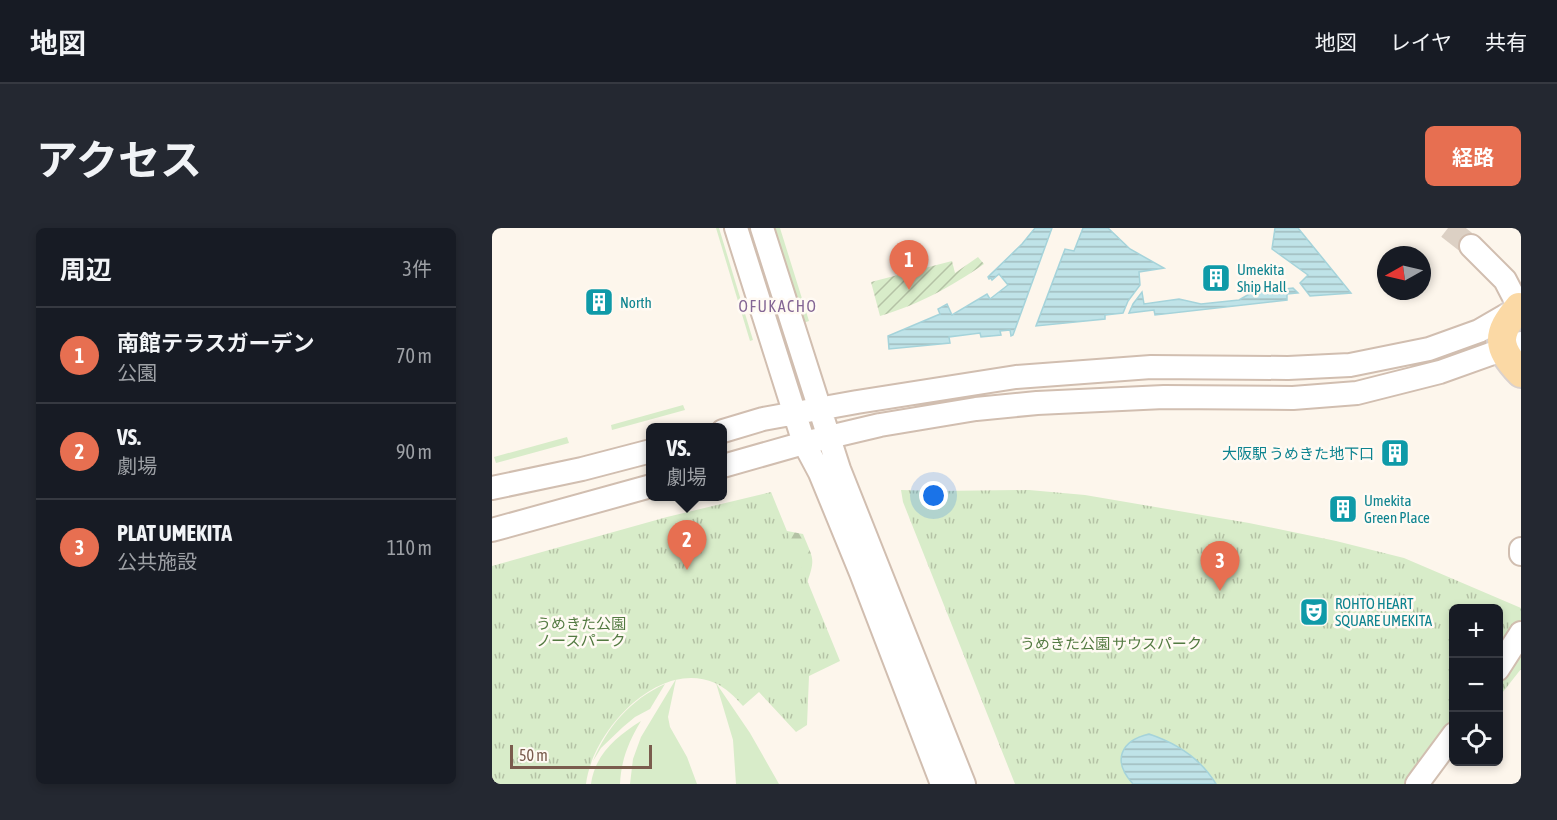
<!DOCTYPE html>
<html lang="ja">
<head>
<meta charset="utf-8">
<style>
	body { margin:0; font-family:"Asap Condensed","Noto Sans JP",sans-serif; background:#242831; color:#f1f3f6 }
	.controls { position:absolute; right:18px; bottom:18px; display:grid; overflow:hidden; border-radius:9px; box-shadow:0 3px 9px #0003 }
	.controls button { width:54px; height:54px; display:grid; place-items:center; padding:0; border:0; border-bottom:2px solid #363941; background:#171b24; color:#f1f3f6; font:30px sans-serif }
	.compass { position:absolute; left:885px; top:18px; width:54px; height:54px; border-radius:50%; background:#171b24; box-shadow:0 3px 9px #0003; rotate:262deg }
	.scale { position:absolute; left:18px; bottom:15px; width:142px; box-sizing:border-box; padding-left:6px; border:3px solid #7a5c4d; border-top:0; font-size:16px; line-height:21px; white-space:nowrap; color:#7a5c4d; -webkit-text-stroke:4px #fffaf3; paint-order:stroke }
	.you { position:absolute; left:442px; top:268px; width:21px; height:21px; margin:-15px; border:4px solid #fff; border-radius:50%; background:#1a73e8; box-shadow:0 0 0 9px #1a73e833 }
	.badge { display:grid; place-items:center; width:39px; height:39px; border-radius:50%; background:#e76f51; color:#fff; font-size:20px; font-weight:700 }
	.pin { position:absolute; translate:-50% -50px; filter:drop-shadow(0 2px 3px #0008) }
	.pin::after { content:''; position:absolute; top:32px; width:21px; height:18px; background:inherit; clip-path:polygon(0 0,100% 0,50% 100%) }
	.popup { position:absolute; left:154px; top:195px; width:81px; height:78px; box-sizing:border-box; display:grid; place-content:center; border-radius:9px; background:#171b24; filter:drop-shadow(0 2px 4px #0005); font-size:20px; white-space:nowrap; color:#9ea1a6 }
	.popup b { font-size:22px; color:#f1f3f6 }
	.popup::after { content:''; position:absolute; left:50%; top:100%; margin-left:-12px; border:12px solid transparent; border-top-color:#171b24 }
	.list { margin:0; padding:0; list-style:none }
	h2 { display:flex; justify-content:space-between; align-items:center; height:78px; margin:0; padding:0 24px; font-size:26px }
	h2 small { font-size:20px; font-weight:400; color:#9ea1a6 }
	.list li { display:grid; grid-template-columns:39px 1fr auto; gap:18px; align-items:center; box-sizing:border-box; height:96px; padding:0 24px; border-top:2px solid #363941 }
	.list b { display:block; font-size:22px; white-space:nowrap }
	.list p { margin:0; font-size:20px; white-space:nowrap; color:#9ea1a6 }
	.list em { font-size:20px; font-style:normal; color:#9ea1a6 }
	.icon { flex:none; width:33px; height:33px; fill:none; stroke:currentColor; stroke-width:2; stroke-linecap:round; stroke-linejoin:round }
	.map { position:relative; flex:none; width:1029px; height:556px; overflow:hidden; border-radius:9px }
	header { display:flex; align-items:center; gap:36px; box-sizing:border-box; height:84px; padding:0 30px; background:#171b24; border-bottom:2px solid #363941 }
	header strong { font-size:28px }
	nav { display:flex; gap:33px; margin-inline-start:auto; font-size:21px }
	.intro { display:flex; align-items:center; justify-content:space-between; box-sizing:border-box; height:144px; padding:0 36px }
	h1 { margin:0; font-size:42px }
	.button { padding:15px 27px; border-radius:9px; background:#e76f51; color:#fff; font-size:21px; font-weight:700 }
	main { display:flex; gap:36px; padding:0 36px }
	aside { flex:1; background:#171b24; border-radius:9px; box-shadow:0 3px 9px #0003 }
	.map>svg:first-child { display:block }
</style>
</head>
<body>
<header>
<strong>地図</strong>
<nav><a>地図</a><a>レイヤ</a><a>共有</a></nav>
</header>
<div class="intro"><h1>アクセス</h1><a class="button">経路</a></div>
<main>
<aside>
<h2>周辺<small>3件</small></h2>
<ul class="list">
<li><span class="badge">1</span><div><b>南館テラスガーデン</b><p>公園</p></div><em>70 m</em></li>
<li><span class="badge">2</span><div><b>VS.</b><p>劇場</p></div><em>90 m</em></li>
<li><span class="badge">3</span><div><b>PLAT UMEKITA</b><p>公共施設</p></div><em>110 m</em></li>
</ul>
</aside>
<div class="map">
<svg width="1029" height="556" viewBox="0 0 1029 556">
	<defs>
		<pattern id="forest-firs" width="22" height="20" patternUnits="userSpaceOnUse" patternTransform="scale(1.5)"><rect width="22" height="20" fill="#d8ecc9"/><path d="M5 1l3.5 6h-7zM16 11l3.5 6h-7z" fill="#b4c2a5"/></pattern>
		<pattern id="park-tufts" width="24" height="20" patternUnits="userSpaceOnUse" patternTransform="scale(1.5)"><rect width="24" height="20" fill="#d8ecc9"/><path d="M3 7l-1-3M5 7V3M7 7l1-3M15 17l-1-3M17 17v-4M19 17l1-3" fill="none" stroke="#b4c2a5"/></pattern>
		<pattern id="garden-furrows" width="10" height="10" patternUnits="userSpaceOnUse" patternTransform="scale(1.5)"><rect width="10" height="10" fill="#d8ecc9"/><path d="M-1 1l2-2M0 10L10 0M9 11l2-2" fill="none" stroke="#b4c2a5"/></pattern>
		<pattern id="water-rules" width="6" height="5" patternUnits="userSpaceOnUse" patternTransform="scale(1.5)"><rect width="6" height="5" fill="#bfe3e8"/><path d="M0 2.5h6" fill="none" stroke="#a0bbbe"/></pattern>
	</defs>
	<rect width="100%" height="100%" fill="#fdf6ec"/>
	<path fill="#d8ecc9" d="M224,0H227L261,112L258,113Z
		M282,0H288L317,93L311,95Z
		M191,177L193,182L120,202L119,197Z
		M75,209L77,215L4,235L2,229Z
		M184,451L176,489L178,499L195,529L205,556H138L141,531L149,509Z
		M224,455L258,505L287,556H244L241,512Z
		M173,456L158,481L143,489L131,499L109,520L101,533C116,498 138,472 173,456Z
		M149,493C137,513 129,532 128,556H99C103,526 125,508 149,493Z"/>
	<path fill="url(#forest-firs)" d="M295,303L311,306C321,331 324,330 315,355H282Z"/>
	<path fill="url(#park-tufts)" d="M409,262L445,263L537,262L593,267L757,295L844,313L912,330L1029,380V441L1007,469L1006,380H962L961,523L935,556H523L411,274Z
		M279,264L348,433L317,448L315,497L304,504L267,464L251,478C243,469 234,460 223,455C166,430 100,504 94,556H0V338L175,289Z"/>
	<path fill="url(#garden-furrows)" d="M486,29L492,36C457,60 428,76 388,88L379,54L460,33L463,45Z"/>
	<path fill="url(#water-rules)" stroke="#a5d3da" stroke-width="1.5" d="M543,0H560L521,107L519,108L518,102L508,103L509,107L489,109L488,105L457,109L458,115L397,121L396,108L448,86L446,81L455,76L460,87L495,66L498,71L516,57L507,46L500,52L499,50L497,51L496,49L530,16Z
		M591,0H616L638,21L672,40L647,44L648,57L636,73L631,85L613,87V91L544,98L573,21L582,23Z
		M783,0H806L859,65L818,68L808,55L816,47L780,21Z
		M801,60L806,65L795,66V72L663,87L662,82L637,85L641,76L650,64L652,76L687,71L709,76L747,72L759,65Z
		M657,506C684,515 709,531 724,556H641C620,533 628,513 657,506Z"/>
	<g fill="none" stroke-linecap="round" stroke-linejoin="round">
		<path stroke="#dcd0c4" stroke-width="22" stroke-dasharray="22 11" stroke-linecap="butt" d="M956,0L979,18"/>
		<g stroke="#d1beb0" stroke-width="26">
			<path id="minor" d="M244,0L312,215L328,245L369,345L450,556
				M270,0L347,241L472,556
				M979,18L1013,52L1027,79
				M231,203L271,191L365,174L524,149L659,139L796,140L858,137L937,121L987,103L1025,81
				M231,238L312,215L388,197L484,181L545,175L672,169L801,170L865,165L948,144L1029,115
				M0,260L90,241L159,223
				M0,302L159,258
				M1029,321V326
				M1006,441L1029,405
				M925,556L962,506"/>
		</g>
		<g stroke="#dad1cd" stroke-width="32">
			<path id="major" d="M1029,81L1027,79C1004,106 1004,119 1029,145"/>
		</g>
		<use href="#minor" stroke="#fff" stroke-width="22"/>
		<use href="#major" stroke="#fbd9a5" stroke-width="28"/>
	</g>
	<defs>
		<g id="building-square" transform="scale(1.5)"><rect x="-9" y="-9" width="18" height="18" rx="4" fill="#0f9aa8" stroke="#fffaf3"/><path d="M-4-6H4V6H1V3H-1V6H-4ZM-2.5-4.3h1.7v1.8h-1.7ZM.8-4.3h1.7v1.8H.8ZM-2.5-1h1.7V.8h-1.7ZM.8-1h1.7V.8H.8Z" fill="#fff"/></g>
		<g id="theatre-square" transform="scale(1.5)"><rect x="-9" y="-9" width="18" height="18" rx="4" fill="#0f9aa8" stroke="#fffaf3"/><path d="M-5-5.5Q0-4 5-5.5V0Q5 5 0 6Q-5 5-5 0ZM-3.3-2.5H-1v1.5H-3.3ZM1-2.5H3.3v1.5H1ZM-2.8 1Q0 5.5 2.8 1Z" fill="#fff"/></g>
	</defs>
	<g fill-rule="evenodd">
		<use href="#building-square" x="724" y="50"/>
		<use href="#building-square" x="107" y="74"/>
		<use href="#building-square" x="903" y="225"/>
		<use href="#building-square" x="851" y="281"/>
		<use href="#theatre-square" x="822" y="384"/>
	</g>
	<g text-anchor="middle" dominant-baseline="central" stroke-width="5" stroke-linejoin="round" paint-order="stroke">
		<g font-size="15" fill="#0d838f" stroke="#fffaf3" text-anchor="start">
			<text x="745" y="41">Umekita<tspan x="745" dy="17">Ship Hall</tspan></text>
			<text x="128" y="74">North</text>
			<text x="882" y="225" text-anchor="end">大阪駅 うめきた地下口</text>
			<text x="872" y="272">Umekita<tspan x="872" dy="17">Green Place</tspan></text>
			<text x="843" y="375">ROHTO HEART<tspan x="843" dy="17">SQUARE UMEKITA</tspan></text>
		</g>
		<g font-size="15" fill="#537a41" stroke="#fffaf3">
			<text x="89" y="395">うめきた公園<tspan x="89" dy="17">ノースパーク</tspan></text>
			<text x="619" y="415">うめきた公園 サウスパーク</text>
		</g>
		<g font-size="16" letter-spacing="1.5" fill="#846695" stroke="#fffaf3">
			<text x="286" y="78">OFUKACHO</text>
		</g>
	</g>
</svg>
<div class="controls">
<button>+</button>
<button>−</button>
<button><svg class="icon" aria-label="locate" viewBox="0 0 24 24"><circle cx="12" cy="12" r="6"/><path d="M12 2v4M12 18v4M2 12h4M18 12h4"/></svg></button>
</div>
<svg class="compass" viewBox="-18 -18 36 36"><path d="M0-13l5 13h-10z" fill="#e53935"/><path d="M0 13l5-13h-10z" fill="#9ea1a6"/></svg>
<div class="scale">50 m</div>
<div class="you"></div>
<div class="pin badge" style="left:417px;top:62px">1</div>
<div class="pin badge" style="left:195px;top:342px">2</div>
<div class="popup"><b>VS.</b>劇場</div>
<div class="pin badge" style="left:728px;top:363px">3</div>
</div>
</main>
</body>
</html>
